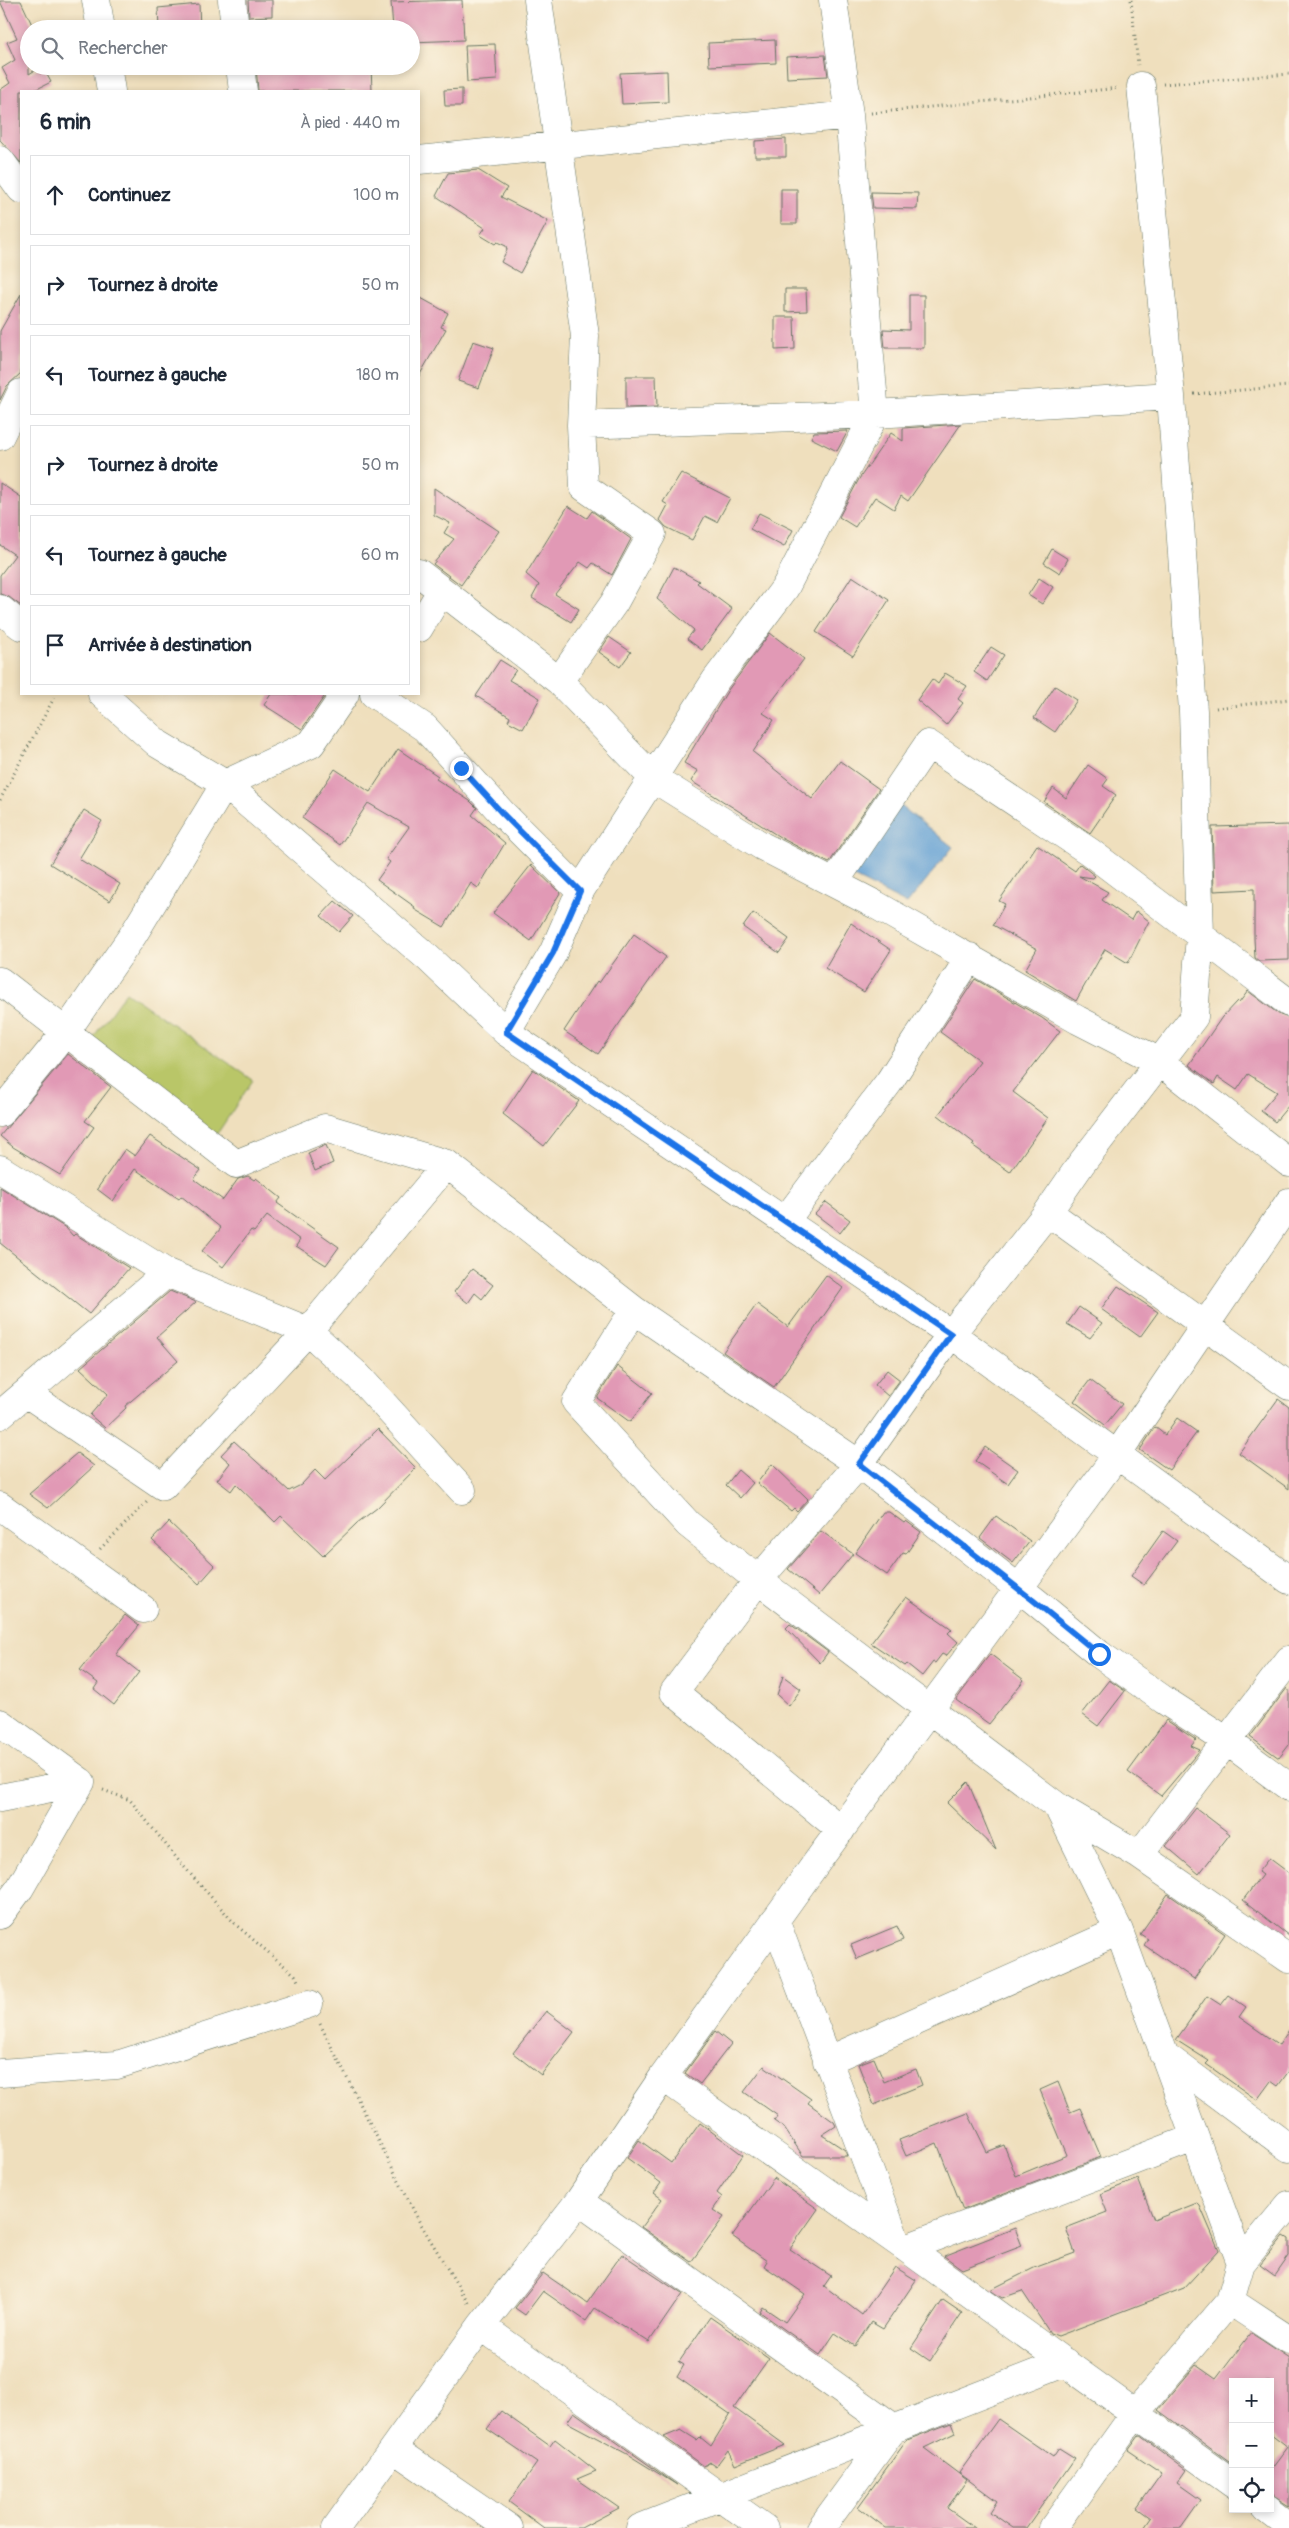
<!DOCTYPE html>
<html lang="fr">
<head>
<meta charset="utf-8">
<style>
	body { margin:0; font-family:Pangolin,sans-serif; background:#f2f2f3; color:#1f2937 }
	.controls { position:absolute; right:15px; bottom:15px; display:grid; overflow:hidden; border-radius:0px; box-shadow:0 2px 8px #0003 }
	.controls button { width:45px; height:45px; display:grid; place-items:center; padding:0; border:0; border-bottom:1px solid #e0e1e3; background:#fff; color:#1f2937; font:25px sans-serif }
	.stop { position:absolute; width:15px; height:15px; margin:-11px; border:4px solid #1a73e8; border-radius:50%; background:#fff }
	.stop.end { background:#1a73e8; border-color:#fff; box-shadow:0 1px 5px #0008 }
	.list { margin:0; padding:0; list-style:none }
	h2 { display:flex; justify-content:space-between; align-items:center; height:65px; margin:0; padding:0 20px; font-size:21px }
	h2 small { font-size:16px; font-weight:400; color:#747a83 }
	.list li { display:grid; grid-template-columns:32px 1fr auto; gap:15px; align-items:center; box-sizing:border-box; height:80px; margin:0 10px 10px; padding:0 10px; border:1px solid #e0e1e3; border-radius:0px }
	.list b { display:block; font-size:19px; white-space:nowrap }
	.list em { font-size:16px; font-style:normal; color:#747a83 }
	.icon { flex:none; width:28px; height:28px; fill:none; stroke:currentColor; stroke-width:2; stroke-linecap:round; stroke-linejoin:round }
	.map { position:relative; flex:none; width:1289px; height:2528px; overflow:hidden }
	.search { position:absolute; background:#fff; box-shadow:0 2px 8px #0003; left:20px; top:20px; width:400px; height:55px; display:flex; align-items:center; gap:12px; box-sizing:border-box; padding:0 18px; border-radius:28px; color:#747a83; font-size:19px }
	.panel { position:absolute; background:#fff; box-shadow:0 2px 8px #0003; left:20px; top:90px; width:400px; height:605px; border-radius:0px }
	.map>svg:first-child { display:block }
</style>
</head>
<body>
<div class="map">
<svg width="1289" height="2528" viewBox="0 0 1289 2528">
	<rect width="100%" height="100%" fill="#fcf5e5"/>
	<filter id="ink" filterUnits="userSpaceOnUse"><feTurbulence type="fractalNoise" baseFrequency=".02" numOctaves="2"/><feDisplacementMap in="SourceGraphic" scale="10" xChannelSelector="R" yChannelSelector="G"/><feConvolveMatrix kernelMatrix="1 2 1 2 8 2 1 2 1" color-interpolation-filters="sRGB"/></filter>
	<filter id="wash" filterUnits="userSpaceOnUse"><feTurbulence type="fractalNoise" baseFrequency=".0096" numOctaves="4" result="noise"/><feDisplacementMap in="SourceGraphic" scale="20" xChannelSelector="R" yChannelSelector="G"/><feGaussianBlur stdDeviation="1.12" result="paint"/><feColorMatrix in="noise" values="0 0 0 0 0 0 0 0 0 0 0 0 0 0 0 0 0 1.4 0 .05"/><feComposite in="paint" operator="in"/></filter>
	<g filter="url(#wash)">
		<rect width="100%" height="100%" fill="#efdfbd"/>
		<path fill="#b9c668" stroke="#6c824e" d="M126,992L253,1080L213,1140L84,1050Z"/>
		<path fill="#63a0d4" stroke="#416e84" d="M897,803L953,847L907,904L848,874Z"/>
		<g id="blocks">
			<path fill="#e199b5" d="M248,0H272V16L249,17Z
				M462,0L464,40L411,42V29H393L391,2Z
				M0,1H21L34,29H29V74L42,66L51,82L33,91H21V163L0,140V90L10,83L2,68L15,60L7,42L17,38Z
				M199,4L200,29H159L158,8Z
				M775,40L776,63L709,66L708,43Z
				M495,44L497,80L467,82L465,45Z
				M825,55L828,76L787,78L786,57Z
				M256,66H371L372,91H258Z
				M667,71L668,102L622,104L620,73Z
				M462,89V106H445L444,90Z
				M786,139V157H755V141Z
				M478,170L507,188L501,197L548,221L520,273L501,262L507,250L506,246L497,242L495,244L480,235L485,228L436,196L448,173Z
				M781,189H797V224H781Z
				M871,192L918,193L917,209L873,208Z
				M785,289H806L807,311L785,312Z
				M21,294V373L7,386L0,400V331Z
				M909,295H924V348H885L883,329L909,330Z
				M419,297L448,313L441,327L446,329L419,376Z
				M775,317H794L795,349L775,350Z
				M473,341L494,348L479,388L458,381Z
				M626,376H656L657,407L626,408Z
				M961,424L908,501L901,496L894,509L875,497L855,527L839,517L859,479L891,433L903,441V428Z
				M848,431L837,451L811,438L814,432Z
				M681,473L730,498L717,522L705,516L692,540L666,527L660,520L668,505L663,502Z
				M0,483L21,497V606L9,597L0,594V575L15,555L0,545Z
				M434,488L499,531L461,585L433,564L454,539L444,533L450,523L434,515Z
				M568,506L587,518L592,511L631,539L612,575L593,563L589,568L580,562L555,594L579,609L571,622L532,598L539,585L526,574Z
				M759,513L793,530L784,547L750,529Z
				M1052,549L1068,559L1060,573L1044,563Z
				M674,567L699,581L697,583L732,609L702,650L687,639L694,630L657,599Z
				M852,576L889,600L853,656L816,632Z
				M1039,578L1053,587L1042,604L1028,595Z
				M770,633L804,659L763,713L774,720L753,752L812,799L840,761L879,789L829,863L783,839L691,781L698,771L684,763L728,690Z
				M609,637L631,652L620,667L599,652Z
				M991,647L1004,655L987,681L974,672Z
				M500,660L516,670L509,680L540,698L523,729L508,721L510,717L476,696Z
				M945,673L967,686L958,699L963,703L946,725L917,700L932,679L938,684Z
				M1055,686L1077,700L1055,732L1034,718Z
				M271,694H326L302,729L264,705Z
				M398,749L438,776L436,779L470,801L477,808L472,815L505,843L478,888L471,883L444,927L414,909L415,907L377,880L390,862L386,859L409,827L368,803L340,845L302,818L335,769L370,792Z
				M1088,765L1108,779L1103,786L1116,795L1090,833L1044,802L1053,788L1066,798Z
				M84,810L102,821L79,859L120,884L110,901L50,864Z
				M1289,825V960L1259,961L1255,958L1254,938V889L1214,891L1212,827Z
				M1037,845L1075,871L1080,864L1095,876L1093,878L1079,876L1108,892L1102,900L1131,920L1136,911L1149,921L1128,963L1105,949L1076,1001L1025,970L1037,949L993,925L1005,904L999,901Z
				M531,865L560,893L531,941L493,913Z
				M335,901L353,916L339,932L321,916Z
				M753,913L789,939L779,953L743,927Z
				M851,923L891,950L864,992L825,968Z
				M634,934L666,957L598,1054L564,1031L597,981L599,983Z
				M975,979L1042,1018L1060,1031L1013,1092L1048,1118L1010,1172L972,1145L974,1143L938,1115L980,1061L940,1032Z
				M1248,991L1280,1015L1289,1018V1105L1275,1122L1261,1111L1277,1092L1248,1074L1237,1090L1218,1077L1214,1084L1189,1065L1222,1017L1237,1001L1239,1003Z
				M68,1054L111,1087L85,1121L94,1127L60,1175L13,1147L0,1136Z
				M533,1069L579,1101L544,1146L503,1114Z
				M150,1136L201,1170L194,1179L223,1200L238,1179L248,1176L254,1180L256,1178L281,1198L277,1203L339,1247L326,1265L296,1246L300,1240L267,1216L254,1232L251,1230L223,1267L202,1251L221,1228L181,1196L179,1199L135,1169L113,1201L97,1189L125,1149L135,1156Z
				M326,1145L333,1163L315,1171L308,1153Z
				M0,1187L66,1228L73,1236L75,1234L129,1268L89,1314L0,1243Z
				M826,1202L850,1220L840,1233L815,1214Z
				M472,1269L493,1285L482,1299L475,1293L468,1303L454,1292Z
				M826,1275L843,1288L774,1387L723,1352L757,1304L788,1327Z
				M1118,1286L1158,1312L1140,1337L1101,1309Z
				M170,1291L196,1302L157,1337L178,1361L125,1406L126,1408L105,1428L90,1415L108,1394L80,1368Z
				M1079,1307L1102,1323L1090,1338L1067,1324Z
				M617,1366L652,1393L630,1422L597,1398Z
				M887,1370L900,1380L888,1396L875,1385Z
				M1090,1380L1122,1404L1105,1425L1074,1401Z
				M1278,1399L1289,1407V1489L1239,1453Z
				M1177,1418L1197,1432L1169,1470L1140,1450L1155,1427L1165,1435Z
				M378,1429L416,1468L377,1508L357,1523L323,1556L281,1516L275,1522L236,1484L231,1491L217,1480L230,1463L221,1455L234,1441L289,1491L301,1485L315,1470L325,1480Z
				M985,1447L1018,1470L1008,1484L975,1461Z
				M77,1453L94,1466L48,1508L29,1494Z
				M772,1464L808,1499L797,1511L794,1508L791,1511L757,1483Z
				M738,1470L753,1483L740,1498L726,1485Z
				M883,1512H889L904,1523L906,1521L921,1532L906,1554L903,1553L887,1575L855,1553Z
				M996,1516L1030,1541L1013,1563L980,1538Z
				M169,1522L215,1566L199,1584L152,1540Z
				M821,1531L853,1554L819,1595L788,1569Z
				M1163,1531L1177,1541L1144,1585L1131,1576Z
				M906,1597L952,1629L948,1633L958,1642L946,1656L942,1654L935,1663L933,1662L922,1676L907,1664L905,1666L871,1643Z
				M125,1615L139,1626L116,1654L139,1672L114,1705L94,1689L98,1683L80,1670Z
				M790,1624L828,1652L820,1663L786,1628Z
				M990,1654L1024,1680L989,1724L956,1700Z
				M783,1676L801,1689L789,1706L777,1695Z
				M1109,1680L1125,1691L1098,1726L1082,1714Z
				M1287,1688L1289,1690V1745L1279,1758L1250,1737Z
				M1166,1720L1196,1740L1191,1746L1200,1750L1161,1796L1128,1772Z
				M968,1782L996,1850L947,1803Z
				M1196,1808L1230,1834L1199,1874L1166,1846Z
				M1269,1858L1289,1873V1936L1243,1900L1262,1875L1258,1872Z
				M1168,1894L1225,1934L1194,1979L1144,1945L1148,1939L1140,1934Z
				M897,1926L903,1940L857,1959L851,1945Z
				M1229,1995L1246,2007L1239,2017L1279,2045L1289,2030V2071L1278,2086L1271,2081L1257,2100L1206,2064L1209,2061L1176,2040L1207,1996L1221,2005Z
				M546,2011L574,2032L541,2075L513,2053Z
				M715,2031L731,2044L700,2084L685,2073Z
				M874,2058L884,2082L916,2069L922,2085L874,2105L858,2064Z
				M764,2066L811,2099L808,2103L834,2122L836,2126L822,2135L845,2150L847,2156H803L784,2128L774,2121L778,2116L744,2092Z
				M1058,2082L1070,2112L1080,2108L1101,2157L963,2210L937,2143L906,2156L899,2140L968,2113L987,2152L1004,2145L1016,2176L1067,2155L1040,2090Z
				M700,2123L743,2155L717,2193L722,2197L713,2210L724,2217L691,2262L641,2227L662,2199L654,2193L661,2183L627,2158L639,2140L671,2163Z
				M774,2178L818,2209L790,2249L831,2276L824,2286L862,2315L895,2267L916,2280L883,2329L871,2322L855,2346L835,2333L820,2355L760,2312L763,2307L785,2322L805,2294L764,2266L767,2261L732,2236Z
				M1138,2179L1154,2220L1197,2203L1200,2206L1219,2250L1184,2288L1058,2336L1050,2333L1022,2291L1002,2298L990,2290L1034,2268L1075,2253L1066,2228L1107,2212L1100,2194Z
				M1015,2228L1022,2246L962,2269L944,2256Z
				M1284,2236L1289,2239V2256L1275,2276L1260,2265Z
				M622,2254L682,2294L649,2342L595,2308L586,2321L543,2291L525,2315L515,2308L543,2273L587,2303Z
				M943,2300L962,2313L930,2361L911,2348Z
				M710,2317L769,2358L734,2408L785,2445L735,2465L728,2450L716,2466L710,2462L704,2466L664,2437L681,2430L697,2440L700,2437L711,2446L731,2413L730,2414L677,2377L684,2365L679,2362Z
				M1251,2333L1289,2358V2506L1270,2494V2471L1288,2447L1270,2433V2382H1233V2465L1158,2410L1196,2365L1216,2379Z
				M501,2411L550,2446L555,2439L596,2471L577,2479L619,2508L581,2528H544L509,2502L537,2463L487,2429Z
				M574,2412L677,2485L627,2454L567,2422Z
				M998,2419L1053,2457L1059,2448L1075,2458L1026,2528H1013L990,2512L997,2501L959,2473Z
				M951,2423L955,2433L924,2448L967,2480L947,2508L975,2528H886L858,2507L907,2440Z
				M1139,2435L1186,2470L1177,2483L1201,2500L1181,2528H1144L1151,2518L1137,2508L1162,2473L1128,2450Z"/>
		</g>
	</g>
	<g filter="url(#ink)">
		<use href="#blocks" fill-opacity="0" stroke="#687664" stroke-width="1"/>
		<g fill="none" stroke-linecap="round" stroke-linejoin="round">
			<g stroke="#687664" stroke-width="29">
				<path id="minor" d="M96,0L101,29
					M232,0L235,29
					M538,0L585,336L581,425L584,487L652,534L614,603L559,681
					M107,66L111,91
					M240,66L243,91
					M0,160L21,189
					M419,160L849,115
					M581,425L875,414L1171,396
					M0,436L21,393
					M419,573L559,681L653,778L762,846L876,905L1078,1020L1160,1062L1289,1163
					M0,609L21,626
					M419,628L441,591
					M102,694L158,744L225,784L428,958L506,1032L951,1334L1289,1580
					M374,694L425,728L502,813L580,891
					M834,883L928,744L1090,852L1289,1003
					M0,981L236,1164L325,1128L447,1164L634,1310L576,1402L688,1524L758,1580L1058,1807L1139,1855L1289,1959
					M506,1032L553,953L580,891L715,681L785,588L875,414L849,115L833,0
					M0,1113L65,1033L133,935L225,784L311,744L345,694
					M0,1169L167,1273L308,1331L447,1164
					M1048,1212L1289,1386
					M785,1221L889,1082L970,957
					M634,1310L859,1464L1035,1601L1099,1654L1164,1700L1227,1741L1289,1787
					M26,1393L163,1486L308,1331L358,1376L462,1490
					M0,1415L167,1273
					M0,1506L143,1609
					M0,1723L81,1782
					M0,1798L81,1782
					M1058,1807L1119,1931L1241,2263
					M841,1830L674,1692L758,1580L859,1464L951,1334L1048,1212L1081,1164L1194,1017L1200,935L1193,711L1171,396L1141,86
					M1139,1855L1289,1660
					M0,1915L20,1888L81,1782
					M775,1920L896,2241
					M1163,2054L1289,2148
					M827,2061L1119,1931
					M0,2073L117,2065L309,2004
					M663,2077L906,2248L1233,2484
					M579,2201L894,2428L821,2528
					M906,2248L1194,2138
					M1230,2301L1289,2340
					M481,2326L764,2528
					M394,2449L509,2528
					M1267,2509L1289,2526
					M336,2528L481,2326L579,2201L663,2077L822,1855L1117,1455L1289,1202
					M640,2528L1065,2362
					M1053,2528L1136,2412L1230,2301L1241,2263L1289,2205"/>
			</g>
			<path stroke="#687664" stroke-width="3" stroke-dasharray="1 4" stroke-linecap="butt" d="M1131,0L1138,65
				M1163,84L1289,74
				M871,113L1119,88
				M1194,394L1289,386
				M1216,708L1289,699
				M0,800L56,694
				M100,1549L147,1502
				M103,1790L130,1800L179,1861L236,1925L295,1975L299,1983
				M320,2024L419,2221L468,2303"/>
			<use href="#minor" stroke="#fff" stroke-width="28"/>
		</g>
	</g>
	<g fill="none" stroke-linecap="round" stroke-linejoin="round" filter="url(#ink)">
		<path stroke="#1a73e8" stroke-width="6" d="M461,768L502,813L580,891L553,953L506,1032L951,1334L859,1464L1034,1601L1099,1654"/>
	</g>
</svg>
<div class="controls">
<button>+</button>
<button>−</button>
<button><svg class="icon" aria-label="locate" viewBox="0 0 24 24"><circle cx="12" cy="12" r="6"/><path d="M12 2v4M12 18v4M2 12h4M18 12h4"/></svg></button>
</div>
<div class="stop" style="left:1099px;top:1654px"></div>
<div class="stop end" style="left:461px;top:768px"></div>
<div class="search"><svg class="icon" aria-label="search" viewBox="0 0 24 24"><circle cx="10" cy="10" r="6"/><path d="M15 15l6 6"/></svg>Rechercher</div>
<section class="panel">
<h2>6 min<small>À pied · 440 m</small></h2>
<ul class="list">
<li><svg class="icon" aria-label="ahead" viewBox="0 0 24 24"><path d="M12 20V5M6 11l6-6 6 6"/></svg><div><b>Continuez</b></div><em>100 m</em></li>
<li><svg class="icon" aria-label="right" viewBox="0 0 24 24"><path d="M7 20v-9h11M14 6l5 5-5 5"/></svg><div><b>Tournez à droite</b></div><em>50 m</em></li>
<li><svg class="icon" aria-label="left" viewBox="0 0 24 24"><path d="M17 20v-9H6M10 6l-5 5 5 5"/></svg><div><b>Tournez à gauche</b></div><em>180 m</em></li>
<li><svg class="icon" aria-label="right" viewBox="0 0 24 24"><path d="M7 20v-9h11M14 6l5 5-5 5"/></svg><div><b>Tournez à droite</b></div><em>50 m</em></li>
<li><svg class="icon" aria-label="left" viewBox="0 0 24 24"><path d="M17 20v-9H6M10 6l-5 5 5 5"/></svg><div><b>Tournez à gauche</b></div><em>60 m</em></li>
<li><svg class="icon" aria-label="arrive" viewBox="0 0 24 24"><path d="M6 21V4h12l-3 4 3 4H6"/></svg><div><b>Arrivée à destination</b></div></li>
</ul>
</section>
</div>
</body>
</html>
